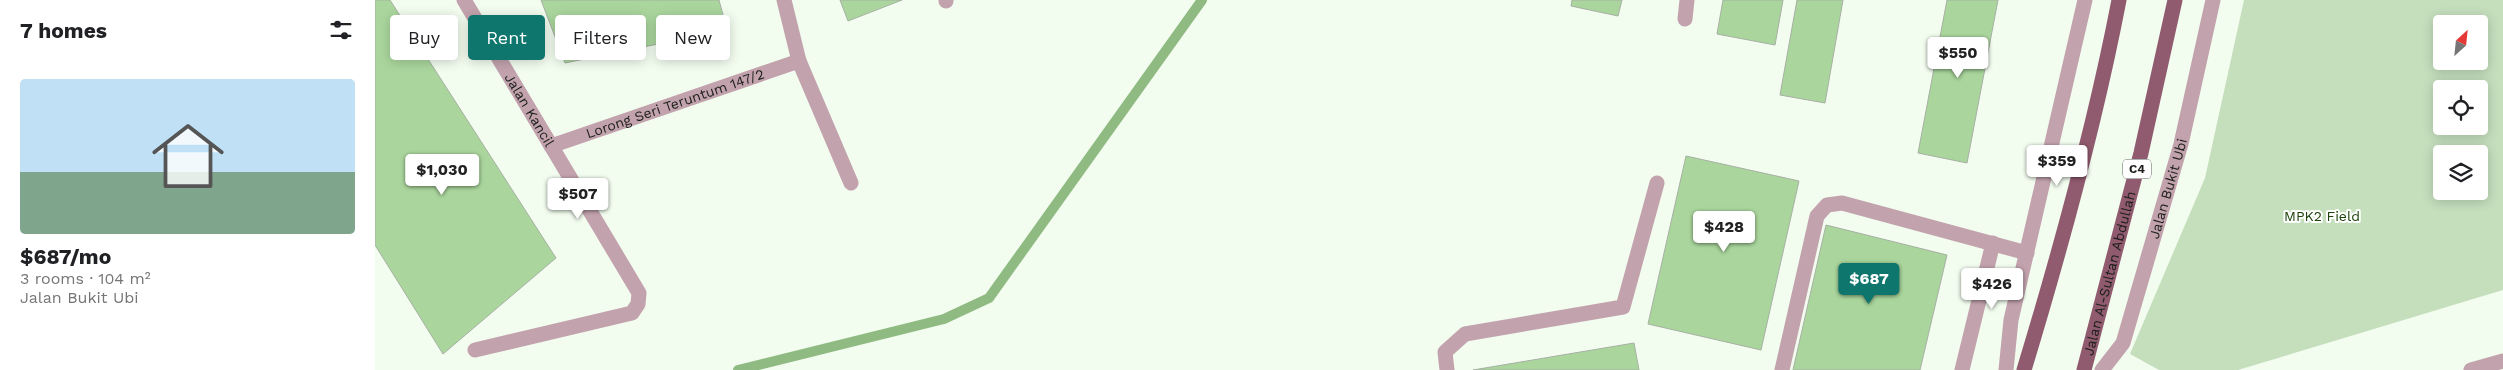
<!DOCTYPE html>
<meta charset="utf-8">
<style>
body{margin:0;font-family:"Work Sans",sans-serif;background:#f6f6f6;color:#202124;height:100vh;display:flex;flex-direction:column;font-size:19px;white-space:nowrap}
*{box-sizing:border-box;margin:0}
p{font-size:16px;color:#757577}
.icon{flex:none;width:28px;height:28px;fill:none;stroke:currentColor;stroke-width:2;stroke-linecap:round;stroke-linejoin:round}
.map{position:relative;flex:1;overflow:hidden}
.drawer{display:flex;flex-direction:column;background:#fff;width:375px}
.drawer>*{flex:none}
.top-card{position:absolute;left:15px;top:15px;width:475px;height:45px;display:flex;gap:10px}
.needle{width:32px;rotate:27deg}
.tools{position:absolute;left:2058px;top:15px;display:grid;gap:10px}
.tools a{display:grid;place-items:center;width:55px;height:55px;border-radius:5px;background:#fff;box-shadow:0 2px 12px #0003;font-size:25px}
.price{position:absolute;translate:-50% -42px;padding:0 11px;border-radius:5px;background:#fff;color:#222;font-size:16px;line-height:32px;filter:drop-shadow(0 1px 2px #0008)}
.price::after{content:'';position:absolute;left:50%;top:30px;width:15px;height:11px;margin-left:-8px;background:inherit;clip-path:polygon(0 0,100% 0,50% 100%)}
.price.on{background:#0f766e;color:#fff}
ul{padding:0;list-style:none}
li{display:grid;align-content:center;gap:10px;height:265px;padding:0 20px}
li span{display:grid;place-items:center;height:155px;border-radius:5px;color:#555}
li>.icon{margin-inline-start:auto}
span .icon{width:90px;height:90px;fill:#fffc;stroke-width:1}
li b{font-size:21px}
h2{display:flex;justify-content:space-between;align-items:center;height:60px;padding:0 20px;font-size:21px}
.pill{padding:0 18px;border-radius:5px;background:#fff;box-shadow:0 2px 12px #0003;font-size:18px;line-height:45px}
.pill.on{background:#0f766e;color:#fff}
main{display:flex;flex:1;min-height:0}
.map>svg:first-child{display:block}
.green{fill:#c5dfbd;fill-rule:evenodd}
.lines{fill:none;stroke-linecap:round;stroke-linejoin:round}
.stream{stroke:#8fba82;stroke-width:10}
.building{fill:#aad69d;stroke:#a6b0a3}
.minor{stroke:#c2a2ad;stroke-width:15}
.major{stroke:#905a6f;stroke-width:15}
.labels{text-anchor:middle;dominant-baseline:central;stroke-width:4;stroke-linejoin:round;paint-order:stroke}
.shield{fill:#fff;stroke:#5f625f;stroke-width:1}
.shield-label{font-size:12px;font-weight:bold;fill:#1b1f1a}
.street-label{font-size:14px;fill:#1b1f1a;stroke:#fff}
.park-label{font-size:14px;fill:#1a4209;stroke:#fff}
</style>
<main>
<section class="drawer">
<h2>7 homes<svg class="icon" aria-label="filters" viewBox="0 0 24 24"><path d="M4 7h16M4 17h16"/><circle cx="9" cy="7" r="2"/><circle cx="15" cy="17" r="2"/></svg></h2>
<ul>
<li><span style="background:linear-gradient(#bfe0f5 60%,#7fa58c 0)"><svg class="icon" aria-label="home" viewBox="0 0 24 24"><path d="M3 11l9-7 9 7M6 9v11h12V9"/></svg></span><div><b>$687/mo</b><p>3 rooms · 104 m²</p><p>Jalan Bukit Ubi</p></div></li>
</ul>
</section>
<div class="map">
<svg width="2128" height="370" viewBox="0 0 2128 370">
<rect width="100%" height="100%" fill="#f2fcef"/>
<path class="green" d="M1869 0H2128V290L1863 370H1784L1755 354 1830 178ZM2066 24H2104V61H2066ZM2066 89H2104V126H2066ZM2066 154H2104V191H2066Z"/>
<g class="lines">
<path class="stream" d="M363 370 569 319 614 298 827 0"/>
</g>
<g class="building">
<path d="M0 0H15L181 258 68 354 0 245Z"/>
<path d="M166 0H344L352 30 190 63Z"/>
<path d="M465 0H527L473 21Z"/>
<path d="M1197 0H1247L1243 16 1196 6Z"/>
<path d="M1348 0H1408L1400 45 1342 34Z"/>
<path d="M1422 0H1468L1450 103 1405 95Z"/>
<path d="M1572 0H1623L1592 163 1543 153Z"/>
<path d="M1311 156 1424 181 1386 350 1273 324Z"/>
<path d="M1451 225 1572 255 1545 370H1418Z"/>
<path d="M1259 343 1264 370H1098Z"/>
</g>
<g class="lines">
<g class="minor">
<path id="s1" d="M89 0 264 293 263 304 257 313 100 350"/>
<path d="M409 0 424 61 476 183"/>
<path d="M571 0V1"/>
<path d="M1310 19 1312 0"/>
<path id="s2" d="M176 146 424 61"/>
<path d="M1072 370 1070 352 1090 334 1248 307 1282 183"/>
<path d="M1407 370 1442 216 1452 205 1467 203 1652 253"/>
<path d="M1587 370 1618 243"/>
<path d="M1631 370 1636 320 1710 0"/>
<path id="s3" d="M1727 370 1748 343 1806 144 1838 0"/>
<path d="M2096 370 2128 361"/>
</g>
<g class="major">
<path d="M1649 370C1686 248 1720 125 1744 0"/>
<path id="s4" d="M1709 370 1766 153 1800 0"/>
</g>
</g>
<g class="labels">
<rect class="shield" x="1748" y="159.5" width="28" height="19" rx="4"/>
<g class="shield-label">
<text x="1762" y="169">C4</text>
</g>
<g class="street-label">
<text stroke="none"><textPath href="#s2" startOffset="131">Lorong Seri Teruntum 147/2</textPath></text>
<text stroke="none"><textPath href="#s1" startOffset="128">Jalan Kancil</textPath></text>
<text stroke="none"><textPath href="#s3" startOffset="195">Jalan Bukit Ubi</textPath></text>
<text stroke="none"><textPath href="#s4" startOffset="100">Jalan Al-Sultan Abdullah</textPath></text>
</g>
<g class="park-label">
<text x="1947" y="216">MPK2 Field</text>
</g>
</g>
</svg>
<div class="tools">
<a><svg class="needle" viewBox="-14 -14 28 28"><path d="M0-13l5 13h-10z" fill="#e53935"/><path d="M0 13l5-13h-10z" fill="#757577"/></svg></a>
<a><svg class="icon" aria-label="locate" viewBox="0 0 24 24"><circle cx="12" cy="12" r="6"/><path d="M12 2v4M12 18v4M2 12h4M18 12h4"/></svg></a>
<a><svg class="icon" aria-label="layers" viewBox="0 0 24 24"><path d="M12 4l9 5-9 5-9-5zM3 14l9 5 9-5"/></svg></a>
</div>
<b class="price" style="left:1583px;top:79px">$550</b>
<b class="price" style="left:1682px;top:187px">$359</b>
<b class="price" style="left:67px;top:196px">$1,030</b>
<b class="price" style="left:203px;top:220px">$507</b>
<b class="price" style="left:1349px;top:253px">$428</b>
<b class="price on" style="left:1494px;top:305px">$687</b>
<b class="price" style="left:1617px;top:310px">$426</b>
<div class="top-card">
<a class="pill">Buy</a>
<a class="pill on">Rent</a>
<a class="pill">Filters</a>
<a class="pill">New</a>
</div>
</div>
</main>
